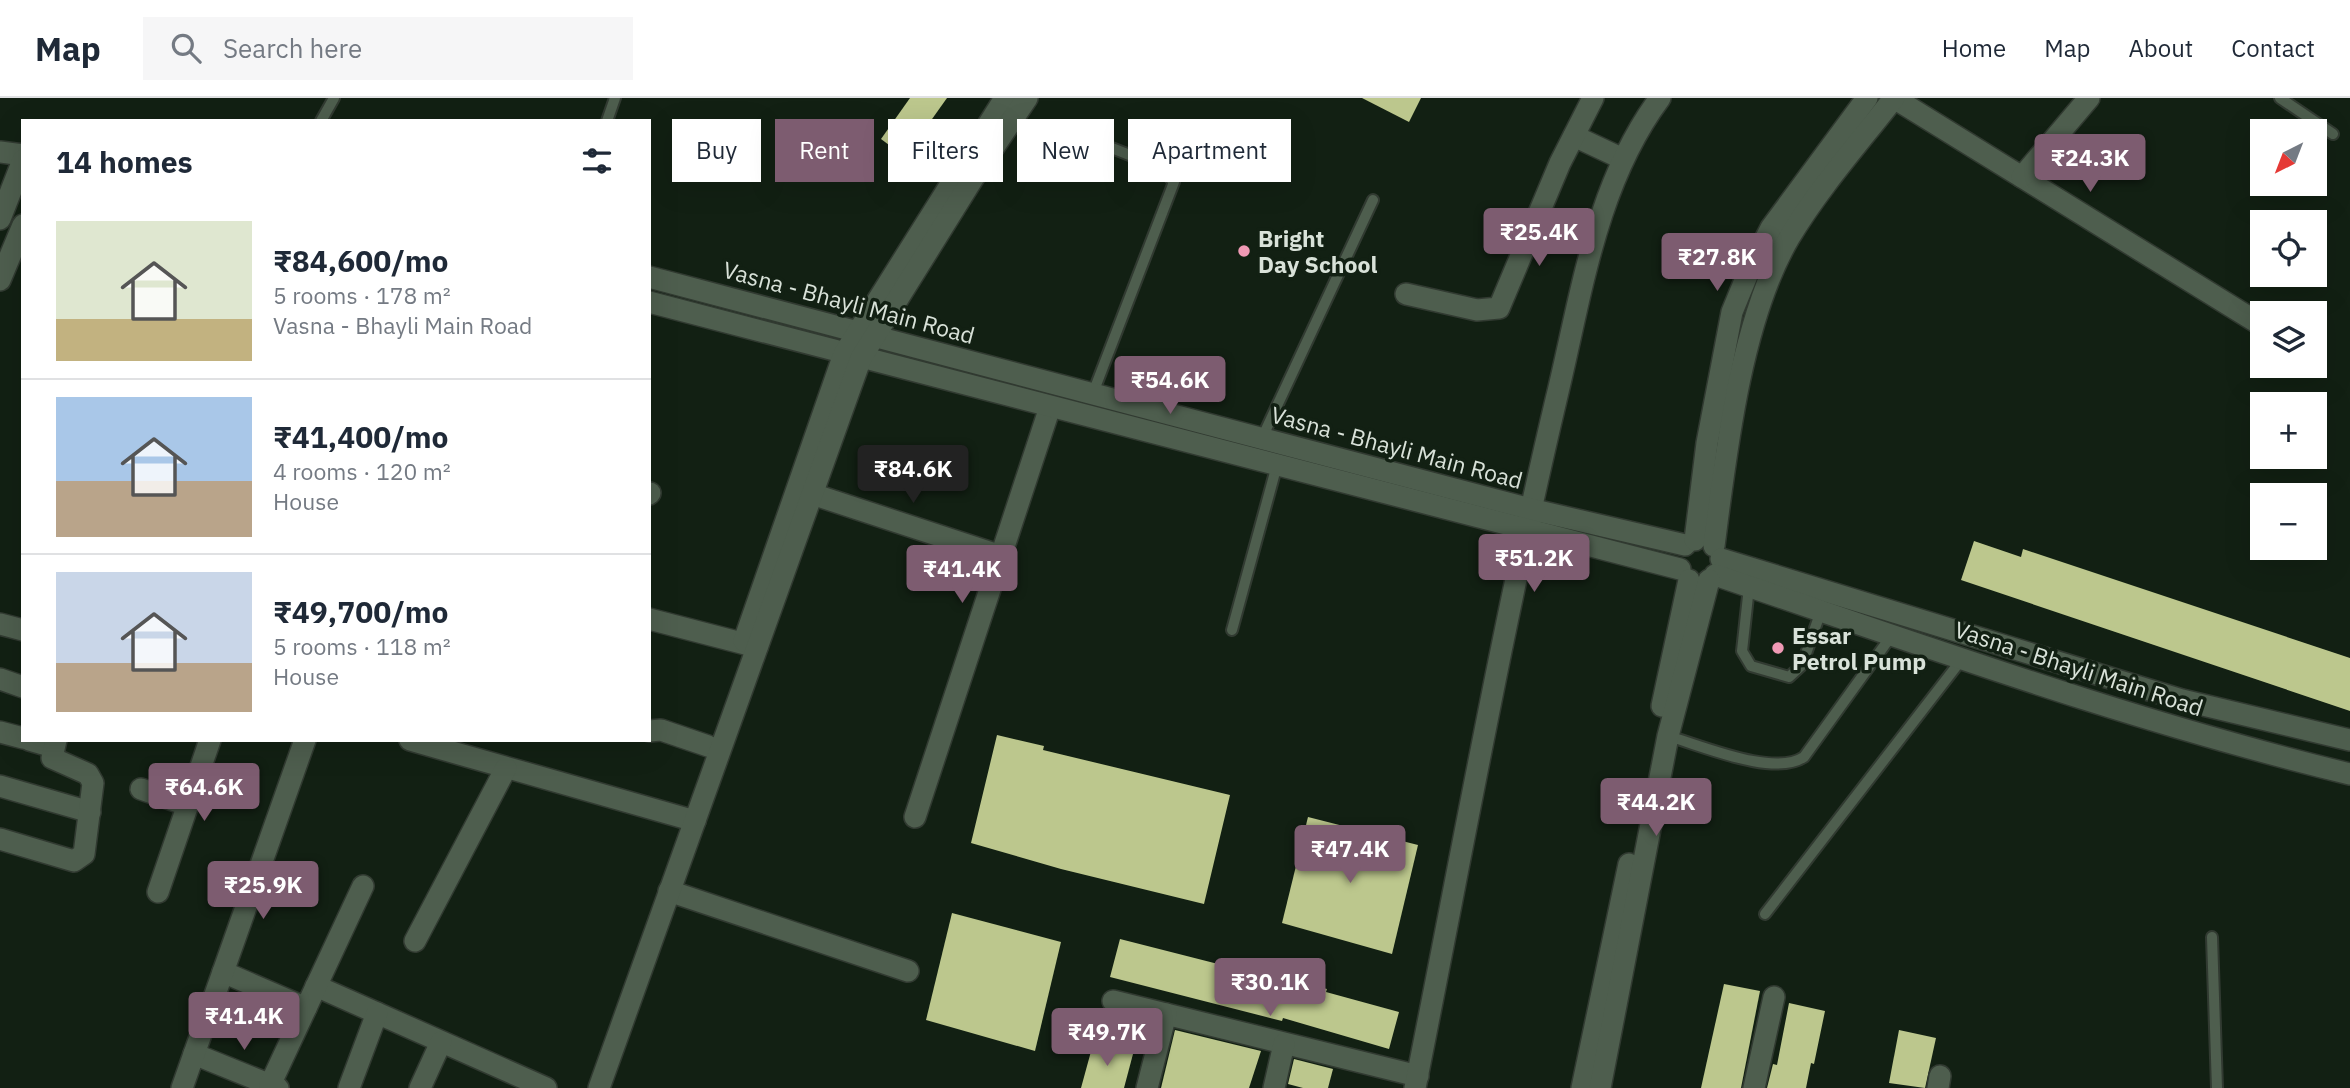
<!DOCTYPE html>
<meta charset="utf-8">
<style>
body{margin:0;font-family:"IBM Plex Sans",sans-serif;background:#f6f6f7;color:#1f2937;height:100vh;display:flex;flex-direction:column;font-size:26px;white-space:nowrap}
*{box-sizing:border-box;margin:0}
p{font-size:23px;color:#747a83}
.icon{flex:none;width:38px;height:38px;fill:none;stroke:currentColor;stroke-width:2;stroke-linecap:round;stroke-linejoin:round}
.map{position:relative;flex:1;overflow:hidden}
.panel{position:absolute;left:21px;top:21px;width:630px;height:623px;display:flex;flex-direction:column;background:#fff;border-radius:0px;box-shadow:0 7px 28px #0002}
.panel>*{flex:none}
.banner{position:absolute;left:672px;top:21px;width:665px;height:63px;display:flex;gap:14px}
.needle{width:46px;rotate:222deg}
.controls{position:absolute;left:2250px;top:21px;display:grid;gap:14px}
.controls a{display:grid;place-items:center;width:77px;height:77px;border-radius:0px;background:#fff;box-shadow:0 7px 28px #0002;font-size:35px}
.price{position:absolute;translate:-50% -60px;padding:0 16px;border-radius:7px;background:#7d5c70;color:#fff;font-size:23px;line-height:46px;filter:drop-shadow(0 2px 4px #0008)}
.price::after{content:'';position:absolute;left:50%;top:42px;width:21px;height:16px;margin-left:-10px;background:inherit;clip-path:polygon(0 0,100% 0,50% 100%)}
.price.active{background:#222;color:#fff}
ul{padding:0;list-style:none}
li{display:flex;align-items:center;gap:21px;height:175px;padding:0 35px}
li+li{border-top:2px solid #e0e1e3}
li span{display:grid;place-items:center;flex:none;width:196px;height:140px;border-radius:0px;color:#555}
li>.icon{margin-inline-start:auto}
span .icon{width:84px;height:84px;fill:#fffc;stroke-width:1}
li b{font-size:30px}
h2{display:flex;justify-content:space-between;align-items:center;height:84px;padding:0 35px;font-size:30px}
.pill{padding:0 24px;border-radius:0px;background:#fff;box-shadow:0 7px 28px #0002;font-size:24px;line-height:63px}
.pill.active{background:#7d5c70;color:#fff}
header{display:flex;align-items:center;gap:42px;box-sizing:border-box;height:98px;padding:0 35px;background:#fff;border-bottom:2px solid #e0e1e3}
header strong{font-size:33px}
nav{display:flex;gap:38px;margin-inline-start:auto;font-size:24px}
.search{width:490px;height:63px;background:#f6f6f7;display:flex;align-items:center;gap:18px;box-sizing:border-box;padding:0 24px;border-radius:0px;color:#747a83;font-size:26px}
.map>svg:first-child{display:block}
.building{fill:#bcc78d}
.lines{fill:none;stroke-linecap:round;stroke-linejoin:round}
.lane-casing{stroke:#313a31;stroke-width:14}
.street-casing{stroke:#313a31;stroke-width:24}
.secondary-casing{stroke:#313a31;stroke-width:24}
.lane{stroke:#4e5e4e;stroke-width:10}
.street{stroke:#4e5e4e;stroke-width:21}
.secondary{stroke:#4e5e4e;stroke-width:21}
.poi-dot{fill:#f09ab5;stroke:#122013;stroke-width:2.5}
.labels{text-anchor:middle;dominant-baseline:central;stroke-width:7;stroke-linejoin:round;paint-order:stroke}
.poi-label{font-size:23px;font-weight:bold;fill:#d9e2d9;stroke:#122013;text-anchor:start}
.street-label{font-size:23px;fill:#d9e2d9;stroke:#122013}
</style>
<header>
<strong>Map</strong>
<div class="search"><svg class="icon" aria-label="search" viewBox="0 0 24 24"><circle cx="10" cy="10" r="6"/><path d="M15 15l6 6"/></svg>Search here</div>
<nav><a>Home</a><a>Map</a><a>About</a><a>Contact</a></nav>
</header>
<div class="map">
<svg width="2350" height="990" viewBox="0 0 2350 990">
<rect width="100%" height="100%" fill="#122013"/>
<g class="building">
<path d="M910 0H947L905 59 881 41Z"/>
<path d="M1362 0H1421L1409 24Z"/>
<path d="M1974 443 2021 459 2023 451 2350 560V613L1961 482Z"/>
<path d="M997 637 1044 648 1043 652 1230 697 1204 806 1061 771 971 745Z"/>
<path d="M1308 719 1418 747 1392 856 1282 825Z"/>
<path d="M952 815 1061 844 1035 953 926 922Z"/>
<path d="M1120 841 1297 886V883L1327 891 1326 894 1399 914 1389 951 1283 920 1282 923 1110 879Z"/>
<path d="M1724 886 1760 893 1741 990H1701Z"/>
<path d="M1789 905 1825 913 1814 966 1811 965 1806 990H1767L1773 966 1777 967Z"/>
<path d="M1175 932 1261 953 1249 990H1161Z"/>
<path d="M1899 932 1936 940 1925 990 1889 985Z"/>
<path d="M1093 946 1133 956 1124 990H1081Z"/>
<path d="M1294 961 1333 971 1328 990H1303L1288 986Z"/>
</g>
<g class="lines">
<defs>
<g id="lane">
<path d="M2280 0 2333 36"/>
<path d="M321 23 334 0"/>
<path d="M607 23 615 0"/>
<path d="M1061 30 1160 69 1174 84 1093 295"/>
<path d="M1262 340 1373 102"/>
<path d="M1749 489 1742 553 1751 568 1789 579 1802 567 1821 513"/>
<path d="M1232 532 1277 367"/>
<path d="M1668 638C1703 648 1774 679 1804 659L1892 537"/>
<path d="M1765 816 1962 561"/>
<path d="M2212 839 2217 990"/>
</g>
<g id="street">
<path d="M1894 0 2263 228"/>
<path d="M1574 38 1623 61"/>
<path d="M2022 79 2089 0"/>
<path d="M1406 196 1477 212 1499 210 1560 65 1593 0"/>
<path d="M649 396 650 395"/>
<path d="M812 396 1001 458"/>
<path d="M649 521 757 549"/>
<path d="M0 526 23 532"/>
<path d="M0 581 23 589"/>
<path d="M649 633 661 632 708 648"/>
<path d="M0 634 23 640"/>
<path d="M29 642 53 649"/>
<path d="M410 642 695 723"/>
<path d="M0 688 90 714"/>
<path d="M141 691 187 707"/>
<path d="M915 719 1050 309"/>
<path d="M0 741 74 763 84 756 93 685 88 676 52 660 56 642"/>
<path d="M669 793 908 873"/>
<path d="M158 794 210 642"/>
<path d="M415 843 506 670"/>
<path d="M223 874 306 910"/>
<path d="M316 888 546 990"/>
<path d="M1113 903 1418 978"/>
<path d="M194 956 278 990"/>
<path d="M270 987 363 788"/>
<path d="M182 990 305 642"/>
<path d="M349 990 377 915"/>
<path d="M420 990 441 944"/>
<path d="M1147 990 1166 916"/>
<path d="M1274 990 1284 946"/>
<path d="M1415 990C1461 760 1502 530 1556 302 1581 200 1595 87 1660 0"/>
<path d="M1754 990 1774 899"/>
<path d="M1938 990 1940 978"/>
</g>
<g id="secondary">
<path d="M0 54 23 57"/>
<path d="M0 121 23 62"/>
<path d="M649 179 1530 411 1685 447"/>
<path d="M0 182 23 127"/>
<path d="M649 204 1680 471"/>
<path d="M1695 442 1707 345 1732 214 1748 175 1771 130 1867 0"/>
<path d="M1714 448C1726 354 1741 222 1789 140 1819 90 1858 46 1894 0"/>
<path d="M1721 461 2182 602 2350 642"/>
<path d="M1715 477C1925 548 2134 624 2350 676"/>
<path d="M744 543 844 256 1005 0"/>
<path d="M1662 608 1689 482"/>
<path d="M599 990 861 260 977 74 1027 0"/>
<path d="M1582 990 1629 766"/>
<path d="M1600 990 1668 638 1709 482"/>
</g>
</defs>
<use href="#lane" class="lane-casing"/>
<use href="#street" class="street-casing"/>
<use href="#secondary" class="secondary-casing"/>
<use href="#lane" class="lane"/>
<use href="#street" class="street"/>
<use href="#secondary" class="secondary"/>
</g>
<g class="poi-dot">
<circle cx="1244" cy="153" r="7"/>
<circle cx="1778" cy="550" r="7"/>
</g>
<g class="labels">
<g class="poi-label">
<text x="1258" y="140">Bright<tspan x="1258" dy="26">Day School</tspan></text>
<text x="1792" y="537">Essar<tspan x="1792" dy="26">Petrol Pump</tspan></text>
</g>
<g class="street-label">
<text transform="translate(849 204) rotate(15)">Vasna - Bhayli Main Road</text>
<text transform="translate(1397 349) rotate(15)">Vasna - Bhayli Main Road</text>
<text transform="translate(2079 570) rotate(18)">Vasna - Bhayli Main Road</text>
</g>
</g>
</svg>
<div class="controls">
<a><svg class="needle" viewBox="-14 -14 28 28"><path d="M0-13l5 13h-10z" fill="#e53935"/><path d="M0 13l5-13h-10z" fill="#747a83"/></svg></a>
<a><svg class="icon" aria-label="locate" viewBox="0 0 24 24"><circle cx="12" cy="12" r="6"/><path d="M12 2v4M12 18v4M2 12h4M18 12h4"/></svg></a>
<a><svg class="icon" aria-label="layers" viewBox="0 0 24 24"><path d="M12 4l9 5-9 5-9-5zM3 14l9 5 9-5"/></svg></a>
<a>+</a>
<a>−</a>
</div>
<b class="price" style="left:2090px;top:96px">₹24.3K</b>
<b class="price" style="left:1539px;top:170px">₹25.4K</b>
<b class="price" style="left:1717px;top:195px">₹27.8K</b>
<b class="price" style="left:1170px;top:318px">₹54.6K</b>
<b class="price active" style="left:913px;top:407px">₹84.6K</b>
<b class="price" style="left:1534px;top:496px">₹51.2K</b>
<b class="price" style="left:962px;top:507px">₹41.4K</b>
<b class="price" style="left:204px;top:725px">₹64.6K</b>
<b class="price" style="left:1656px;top:740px">₹44.2K</b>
<b class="price" style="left:1350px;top:787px">₹47.4K</b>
<b class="price" style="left:263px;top:823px">₹25.9K</b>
<b class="price" style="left:1270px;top:920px">₹30.1K</b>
<b class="price" style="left:244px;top:954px">₹41.4K</b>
<b class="price" style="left:1107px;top:970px">₹49.7K</b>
<div class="banner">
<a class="pill">Buy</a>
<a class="pill active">Rent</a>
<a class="pill">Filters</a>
<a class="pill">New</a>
<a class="pill">Apartment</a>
</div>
<section class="panel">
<h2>14 homes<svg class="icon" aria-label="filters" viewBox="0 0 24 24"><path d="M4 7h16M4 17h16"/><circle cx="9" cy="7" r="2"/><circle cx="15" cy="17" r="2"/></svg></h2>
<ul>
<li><span style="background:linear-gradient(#dfe7d0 70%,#c2b280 0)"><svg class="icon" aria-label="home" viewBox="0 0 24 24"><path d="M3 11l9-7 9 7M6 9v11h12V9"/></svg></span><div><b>₹84,600/mo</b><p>5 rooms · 178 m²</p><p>Vasna - Bhayli Main Road</p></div></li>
<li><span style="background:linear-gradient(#a9c7e8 60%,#b9a48a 0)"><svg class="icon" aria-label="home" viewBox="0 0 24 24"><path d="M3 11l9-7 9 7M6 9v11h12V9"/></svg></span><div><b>₹41,400/mo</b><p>4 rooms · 120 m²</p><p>House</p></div></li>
<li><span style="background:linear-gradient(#c9d6e8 65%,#b9a48a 0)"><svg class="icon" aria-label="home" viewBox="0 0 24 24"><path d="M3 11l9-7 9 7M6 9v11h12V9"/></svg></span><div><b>₹49,700/mo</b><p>5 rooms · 118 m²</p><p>House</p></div></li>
</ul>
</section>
</div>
